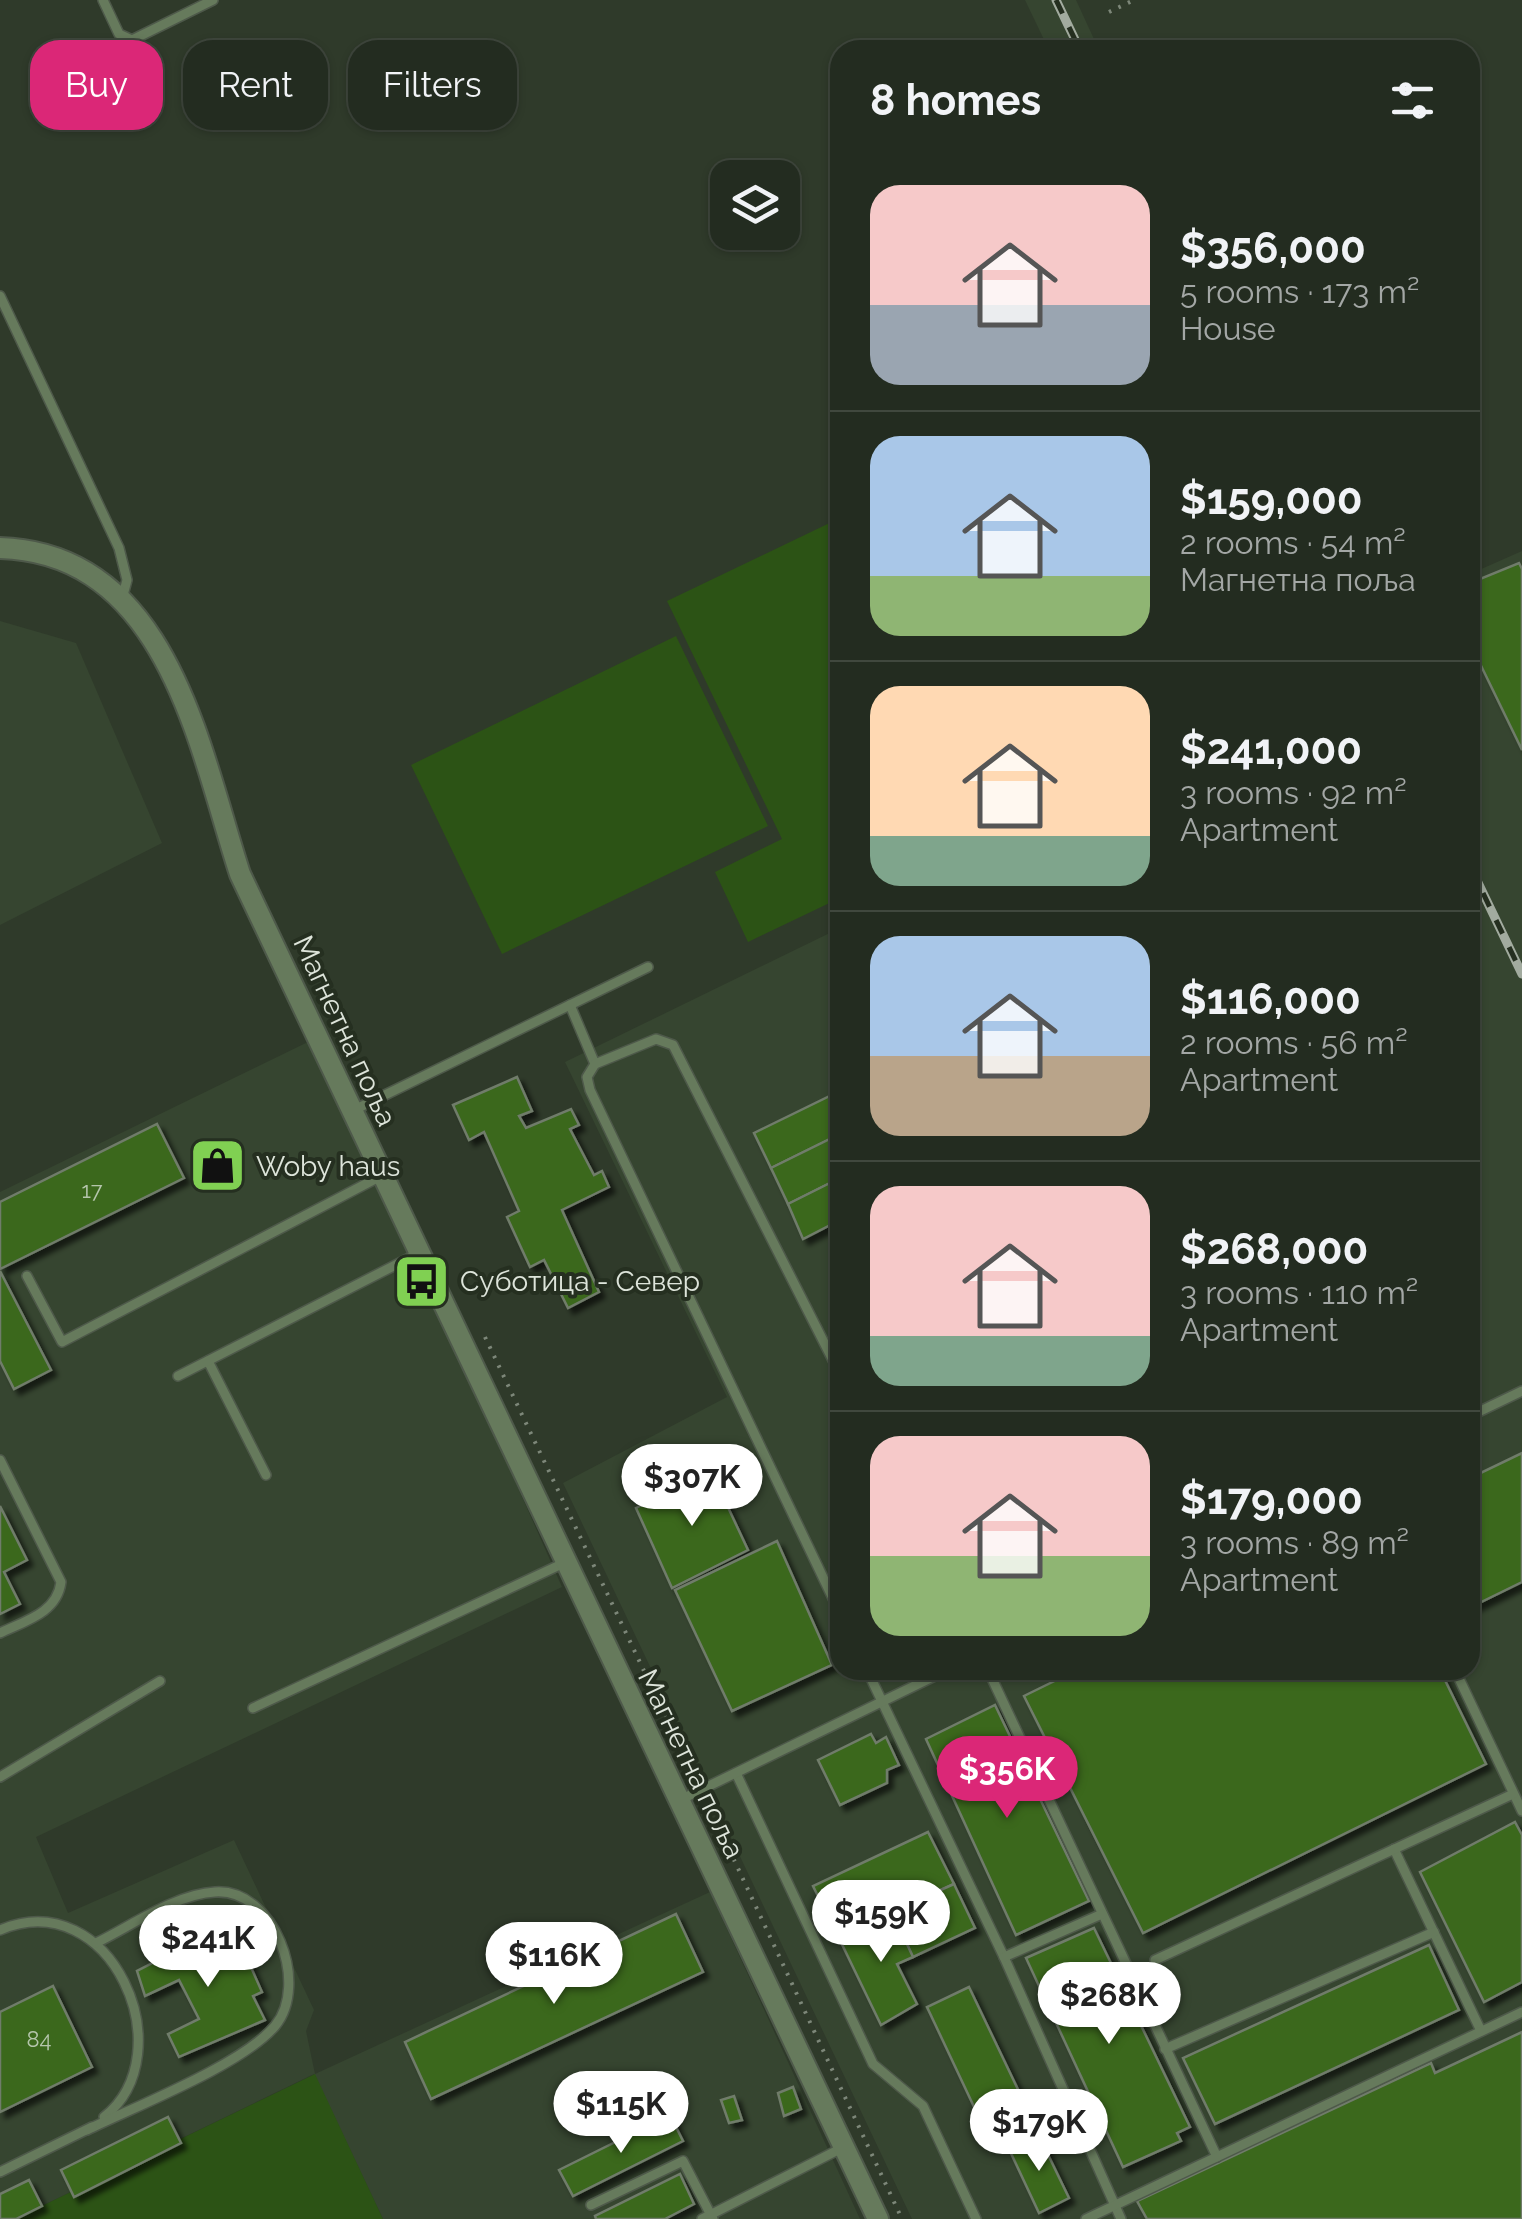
<!DOCTYPE html>
<meta charset="utf-8">
<style>
body{margin:0;font-family:Raleway,sans-serif;background:#2f382d;color:#f1f3f6;height:100vh;display:flex;flex-direction:column;font-size:38px;white-space:nowrap}
*{box-sizing:border-box;margin:0}
p{font-size:32px;color:#a3a7a5}
.icon{flex:none;width:55px;height:55px;fill:none;stroke:currentColor;stroke-width:2;stroke-linecap:round;stroke-linejoin:round}
.map{position:relative;flex:1;overflow:hidden}
.sheet{position:absolute;left:830px;top:40px;width:650px;height:1640px;display:flex;flex-direction:column;background:#232c20;border-radius:30px;box-shadow:0 2px 8px #0004,0 0 0 2px #40483e}
.sheet>*{flex:none}
.banner{position:absolute;left:30px;top:40px;width:650px;height:90px;display:flex;gap:20px}
.buttons{position:absolute;left:710px;top:160px;display:grid;gap:20px}
.buttons a{display:grid;place-items:center;width:90px;height:90px;border-radius:20px;background:#232c20;box-shadow:0 2px 8px #0004,0 0 0 2px #40483e;font-size:50px}
.price{position:absolute;translate:-50% -85px;padding:0 22px;border-radius:35px;background:#fff;color:#222;font-size:32px;line-height:65px;filter:drop-shadow(0 2px 5px #0008)}
.price::after{content:'';position:absolute;left:50%;top:60px;width:30px;height:22px;margin-left:-15px;background:inherit;clip-path:polygon(0 0,100% 0,50% 100%)}
.price.selected{background:#db2777;color:#fff}
ul{padding:0;list-style:none}
li{display:flex;align-items:center;gap:30px;height:250px;padding:0 40px}
li+li{border-top:2px solid #40483e}
li span{display:grid;place-items:center;flex:none;width:280px;height:200px;border-radius:30px;color:#555}
li>.icon{margin-inline-start:auto}
span .icon{width:120px;height:120px;fill:#fffc;stroke-width:1}
li b{font-size:42px}
h2{display:flex;justify-content:space-between;align-items:center;height:120px;padding:0 40px;font-size:42px}
.chip{padding:0 35px;border-radius:30px;background:#232c20;box-shadow:0 2px 8px #0004,0 0 0 2px #40483e;font-size:35px;line-height:90px}
.chip.selected{background:#db2777;color:#fff}
.map>svg:first-child{display:block}
.built{fill:#364530}
.green{fill:#2c5315}
.building{fill:#3a671f;stroke:#707c6a;stroke-width:2.5;filter:url(#shadow)}
.lines{fill:none;stroke-linecap:round;stroke-linejoin:round}
.service-casing{stroke:#4e594a;stroke-width:12}
.tertiary-casing{stroke:#4e594a;stroke-width:24}
.path{stroke:#7d8779;stroke-width:4;stroke-dasharray:2.5 8;stroke-linecap:butt}
.service{stroke:#667a5c;stroke-width:9}
.tertiary{stroke:#667a5c;stroke-width:20}
.rail-casing{stroke:#a2ab9f;stroke-width:9}
.rail{stroke:#252f20;stroke-width:5;stroke-dasharray:15;stroke-linecap:butt}
.labels{text-anchor:middle;dominant-baseline:central;stroke-width:8;stroke-linejoin:round;paint-order:stroke}
.number-label{font-size:22px;fill:#b4c5ab}
.street-label{font-size:28px;fill:#dde4da;stroke:#252f20}
.poi-label{font-size:28px;fill:#dde4da;stroke:#252f20;text-anchor:start}
</style>
<div class="map">
<svg width="1522" height="2219" viewBox="0 0 1522 2219">
<defs>
<filter id="shadow"><feDropShadow dx="5.5" dy="5.5" stdDeviation="2.5" flood-color="#0009"/></filter>
</defs>
<rect width="100%" height="100%" fill="#2f3a2a"/>
<g class="built">
<path d="M1025 0H1076L1099 50H1049Z"/>
<path d="M1522 551V2219H912L563 1483 727 1397 565 1062 840 928V1670H1470V574Z"/>
<path d="M0 621 76 643 162 843 0 925Z"/>
<path d="M308 1042 480 1402 562 1587 36 1837 68 1913 234 1840 314 2010 306 2031 315 2074 710 1892 860 2219H383L314 2074 15 2219H0V1192Z"/>
</g>
<g class="green">
<path d="M840 518V898L748 942 715 872 782 839 667 601Z"/>
<path d="M676 636 768 826 502 954 411 765Z"/>
<path d="M315 2074 383 2219H15Z"/>
</g>
<g class="building">
<path d="M1519 563 1522 569V750L1470 643V583Z"/>
<path d="M517 1077 532 1111 519 1116 526 1128 571 1109 579 1125 570 1129 594 1175 602 1171 609 1187 562 1210 599 1292 568 1308 544 1260 530 1267 507 1217 519 1211 484 1132 469 1140 453 1105Z"/>
<path d="M840 1091V1134L771 1168 754 1133Z"/>
<path d="M157 1124 184 1178 0 1269V1202Z"/>
<path d="M840 1134V1178L788 1204 771 1168Z"/>
<path d="M840 1178V1220L803 1239 788 1204Z"/>
<path d="M0 1271 51 1370 14 1389 0 1361Z"/>
<path d="M1522 1453V1582L1471 1607 1470 1478Z"/>
<path d="M711 1471 748 1550 672 1588 636 1508Z"/>
<path d="M0 1506 27 1560 4 1572 20 1604 0 1614Z"/>
<path d="M777 1541 832 1665 732 1711 675 1590Z"/>
<path d="M1077 1670H1440L1486 1764 1143 1933 1024 1696Z"/>
<path d="M995 1705 1089 1901 1016 1935 926 1739Z"/>
<path d="M871 1734 876 1743 886 1737 899 1765 887 1770V1783L840 1805 818 1760Z"/>
<path d="M1515 1822 1522 1835V1982L1484 2002 1420 1872Z"/>
<path d="M928 1832 954 1884 838 1936 813 1886Z"/>
<path d="M954 1884 975 1928 913 1957 892 1912Z"/>
<path d="M892 1912 913 1957 897 1964 917 2004 881 2025 838 1936Z"/>
<path d="M676 1914 703 1972 431 2099 405 2042Z"/>
<path d="M221 1928 231 1951 242 1947 262 1992 253 1996 265 2020 179 2057 168 2034 199 2019 179 1980 145 1996 137 1971Z"/>
<path d="M1094 1928 1190 2127 1177 2133 1181 2141 1123 2167 1026 1958Z"/>
<path d="M1429 1945 1459 2010 1215 2124 1183 2058Z"/>
<path d="M53 1986 92 2067 0 2112V2012Z"/>
<path d="M969 1987 1034 2123 992 2145 927 2007Z"/>
<path d="M1522 2032V2219H1147L1137 2201 1431 2063 1435 2073Z"/>
<path d="M793 2087 801 2109 784 2116 778 2093Z"/>
<path d="M734 2096 742 2120 729 2123 721 2100Z"/>
<path d="M670 2115 683 2141 573 2196 559 2170Z"/>
<path d="M168 2117 181 2143 74 2197 61 2170Z"/>
<path d="M1038 2134 1069 2198 1039 2213 1009 2149Z"/>
<path d="M680 2174 694 2204 665 2219H596L595 2216Z"/>
<path d="M29 2180 42 2206 16 2219H0V2194Z"/>
</g>
<g class="lines">
<defs>
<g id="service">
<path d="M103 0 119 34 132 40 213 0"/>
<path d="M0 296 119 548 127 580 122 599"/>
<path d="M570 1005 595 1064"/>
<path d="M354 1110 648 967"/>
<path d="M27 1276 62 1342 383 1175"/>
<path d="M208 1361 266 1475"/>
<path d="M840 1374 673 1045 656 1039 595 1064 587 1077 590 1090 840 1613"/>
<path d="M178 1376 419 1253"/>
<path d="M1470 1416 1522 1391"/>
<path d="M0 1460 61 1582C57 1613 25 1621 0 1633"/>
<path d="M867 1670 1004 1957 1121 2219"/>
<path d="M988 1670 1217 2157"/>
<path d="M1455 1670 1522 1811"/>
<path d="M253 1708 564 1563"/>
<path d="M736 1773 873 2064 923 2106 976 2219"/>
<path d="M0 1777 160 1681"/>
<path d="M680 1800 947 1670"/>
<path d="M1394 1849 1481 2031"/>
<path d="M0 1930C111 1883 185 2053 104 2117"/>
<path d="M1004 1957 1102 1914"/>
<path d="M1155 1960 1513 1794"/>
<path d="M1165 2049 1434 1932"/>
<path d="M87 2130C136 2106 242 2065 275 2026 310 1984 274 1888 215 1892 176 1894 131 1926 96 1943"/>
<path d="M0 2172 92 2127"/>
<path d="M591 2205 683 2161 713 2219"/>
<path d="M702 2219 842 2148"/>
<path d="M1086 2219 1522 2012"/>
</g>
<path id="tertiary" d="M0 548C168 553 199 748 240 874L878 2219"/>
</defs>
<use href="#service" class="service-casing"/>
<use href="#tertiary" class="tertiary-casing"/>
<g class="path">
<path d="M1109 12 1134 0"/>
<path d="M485 1337 696 1780"/>
<path d="M707 1802 902 2219"/>
</g>
<use href="#service" class="service"/>
<use href="#tertiary" class="tertiary"/>
<defs>
<g id="rail">
<path d="M1056 0 1080 50"/>
<path d="M1470 866 1522 974"/>
</g>
</defs>
<use href="#rail" class="rail-casing"/>
<use href="#rail" class="rail"/>
</g>
<defs>
<symbol id="shop-square" viewBox="-11 -11 22 22"><rect x="-9" y="-9" width="18" height="18" rx="4" fill="#80d052" stroke="#252f20"/><path d="M-5-2.5h2.3a2.7 3.5 0 0 1 5.4 0H5L5.5 6h-11ZM-1.5-2.5h3a1.5 2.3 0 0 0-3 0Z" fill="#111"/></symbol>
<symbol id="bus-square" viewBox="-11 -11 22 22"><rect x="-9" y="-9" width="18" height="18" rx="4" fill="#80d052" stroke="#252f20"/><path d="M-5-6H5V4H4V6H2V4H-2V6H-4V4H-5ZM-3.5-4V0h7V-4ZM-3.5 1.2v1.5H-2V1.2ZM2 1.2v1.5H3.5V1.2Z" fill="#111"/></symbol>
</defs>
<g fill-rule="evenodd">
<use href="#shop-square" x="186" y="1134" width="63" height="63"/>
<use href="#bus-square" x="390" y="1250" width="63" height="63"/>
</g>
<g class="labels">
<g class="number-label">
<text x="92" y="1190">17</text>
<text x="39" y="2039">84</text>
</g>
<g class="street-label">
<text transform="translate(345 1031) rotate(65)">Магнетна поља</text>
<text transform="translate(691 1764) rotate(64)">Магнетна поља</text>
</g>
<g class="poi-label">
<text x="256" y="1166">Woby haus</text>
<text x="460" y="1281">Суботица - Север</text>
</g>
</g>
</svg>
<div class="buttons">
<a><svg class="icon" aria-label="layers" viewBox="0 0 24 24"><path d="M12 4l9 5-9 5-9-5zM3 14l9 5 9-5"/></svg></a>
</div>
<b class="price" style="left:692px;top:1529px">$307K</b>
<b class="price selected" style="left:1007px;top:1821px">$356K</b>
<b class="price" style="left:881px;top:1965px">$159K</b>
<b class="price" style="left:208px;top:1990px">$241K</b>
<b class="price" style="left:554px;top:2007px">$116K</b>
<b class="price" style="left:1109px;top:2047px">$268K</b>
<b class="price" style="left:621px;top:2156px">$115K</b>
<b class="price" style="left:1039px;top:2174px">$179K</b>
<div class="banner">
<a class="chip selected">Buy</a>
<a class="chip">Rent</a>
<a class="chip">Filters</a>
</div>
<section class="sheet">
<h2>8 homes<svg class="icon" aria-label="filters" viewBox="0 0 24 24"><path d="M4 7h16M4 17h16"/><circle cx="9" cy="7" r="2"/><circle cx="15" cy="17" r="2"/></svg></h2>
<ul>
<li><span style="background:linear-gradient(#f6c9c9 60%,#9aa5b1 0)"><svg class="icon" aria-label="home" viewBox="0 0 24 24"><path d="M3 11l9-7 9 7M6 9v11h12V9"/></svg></span><div><b>$356,000</b><p>5 rooms · 173 m²</p><p>House</p></div></li>
<li><span style="background:linear-gradient(#a9c7e8 70%,#8fb573 0)"><svg class="icon" aria-label="home" viewBox="0 0 24 24"><path d="M3 11l9-7 9 7M6 9v11h12V9"/></svg></span><div><b>$159,000</b><p>2 rooms · 54 m²</p><p>Магнетна поља</p></div></li>
<li><span style="background:linear-gradient(#ffd9b3 75%,#7fa58c 0)"><svg class="icon" aria-label="home" viewBox="0 0 24 24"><path d="M3 11l9-7 9 7M6 9v11h12V9"/></svg></span><div><b>$241,000</b><p>3 rooms · 92 m²</p><p>Apartment</p></div></li>
<li><span style="background:linear-gradient(#a9c7e8 60%,#b9a48a 0)"><svg class="icon" aria-label="home" viewBox="0 0 24 24"><path d="M3 11l9-7 9 7M6 9v11h12V9"/></svg></span><div><b>$116,000</b><p>2 rooms · 56 m²</p><p>Apartment</p></div></li>
<li><span style="background:linear-gradient(#f6c9c9 75%,#7fa58c 0)"><svg class="icon" aria-label="home" viewBox="0 0 24 24"><path d="M3 11l9-7 9 7M6 9v11h12V9"/></svg></span><div><b>$268,000</b><p>3 rooms · 110 m²</p><p>Apartment</p></div></li>
<li><span style="background:linear-gradient(#f6c9c9 60%,#8fb573 0)"><svg class="icon" aria-label="home" viewBox="0 0 24 24"><path d="M3 11l9-7 9 7M6 9v11h12V9"/></svg></span><div><b>$179,000</b><p>3 rooms · 89 m²</p><p>Apartment</p></div></li>
</ul>
</section>
</div>
